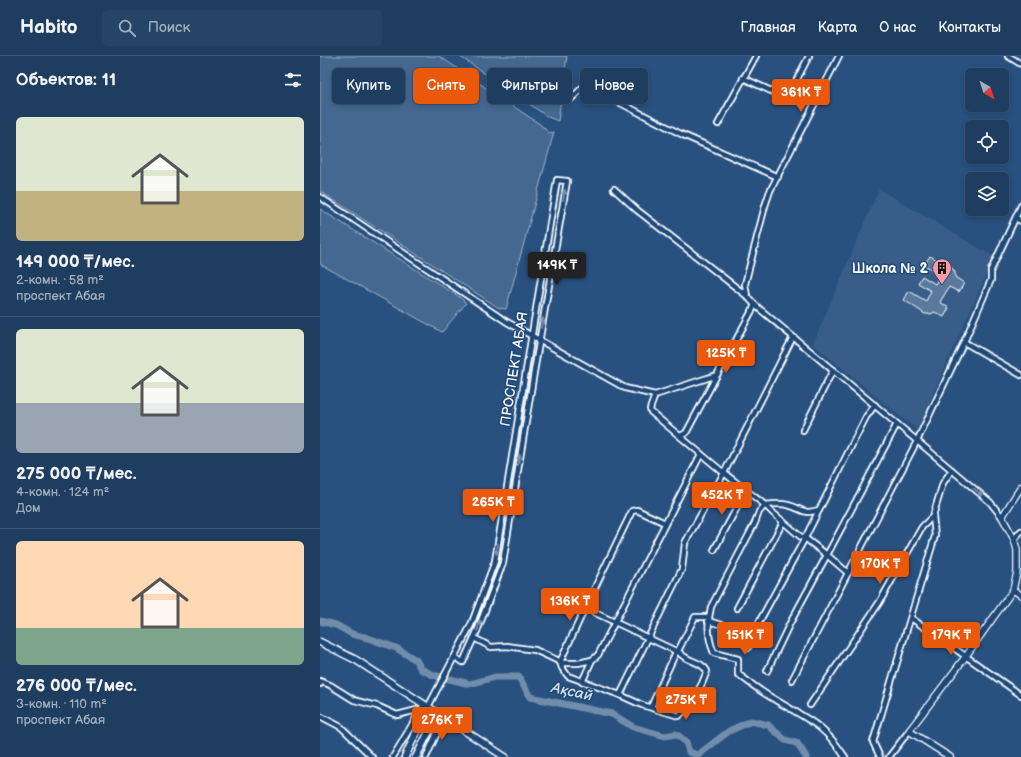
<!DOCTYPE html>
<html lang="ru">
<meta charset="utf-8">
<style>
body{margin:0;font-family:"Balsamiq Sans",sans-serif;background:#264465;color:#f1f3f6;height:100vh;display:flex;flex-direction:column;font-size:15px;white-space:nowrap}
*{box-sizing:border-box;margin:0}
p{font-size:13px;color:#a1aebd}
.icon{flex:none;width:22px;height:22px;fill:none;stroke:currentColor;stroke-width:2;stroke-linecap:round;stroke-linejoin:round}
.map{position:relative;flex:1;overflow:hidden}
.sheet{display:flex;flex-direction:column;background:#1e3d5f;width:320px}
.sheet>*{flex:none}
.hud{position:absolute;left:12px;top:12px;width:380px;height:36px;display:flex;gap:8px}
.needle{width:26px;rotate:141deg}
.controls{position:absolute;left:645px;top:12px;display:grid;gap:8px}
.controls a{display:grid;place-items:center;width:44px;height:44px;border-radius:6px;background:#1e3d5f;box-shadow:0 2px 6px #0003,0 0 0 1px #3c5674;font-size:20px}
.price{position:absolute;translate:-50% -34px;padding:0 9px;border-radius:4px;background:#ea580c;color:#fff;font-size:13px;line-height:26px;filter:drop-shadow(0 1px 2px #0008)}
.price::after{content:'';position:absolute;left:50%;top:24px;width:12px;height:9px;margin-left:-6px;background:inherit;clip-path:polygon(0 0,100% 0,50% 100%)}
.price.on{background:#222;color:#fff}
ul{padding:0;list-style:none}
li{display:grid;align-content:center;gap:8px;height:212px;padding:0 16px}
li+li{border-top:1px solid #3c5674}
li span{display:grid;place-items:center;height:124px;border-radius:6px;color:#555}
li>.icon{margin-inline-start:auto}
span .icon{width:72px;height:72px;fill:#fffc;stroke-width:1}
li b{font-size:17px}
h2{display:flex;justify-content:space-between;align-items:center;height:48px;padding:0 16px;font-size:17px}
.pill{padding:0 14px;border-radius:6px;background:#1e3d5f;box-shadow:0 2px 6px #0003,0 0 0 1px #3c5674;font-size:14px;line-height:36px}
.pill.on{background:#ea580c;color:#fff}
header{display:flex;align-items:center;gap:24px;box-sizing:border-box;height:56px;padding:0 20px;background:#1e3d5f;border-bottom:1px solid #3c5674}
header strong{font-size:19px}
nav{display:flex;gap:22px;margin-inline-start:auto;font-size:14px}
.search{width:280px;height:36px;background:#264465;display:flex;align-items:center;gap:10px;box-sizing:border-box;padding:0 14px;border-radius:6px;color:#a1aebd;font-size:15px}
main{display:flex;flex:1;min-height:0}
.map>svg:first-child{display:block}
.built{fill:#375d88}
.green{fill:#446890;stroke:#a2b4c8}
.lines{fill:none;stroke-linecap:round;stroke-linejoin:round}
.river{stroke:#718dab;stroke-width:7}
.building{fill:#5a7a9d;stroke:#fff}
.minor-casing{stroke:#fff;stroke-width:8}
.tertiary-casing{stroke:#fff;stroke-width:8}
.secondary-casing{stroke:#fff;stroke-width:9}
.minor{stroke:#1f4a7a;stroke-width:4.5}
.tertiary{stroke:#1f4a7a;stroke-width:5.5}
.secondary{stroke:#1f4a7a;stroke-width:6}
.oneway{fill:#7992af}
.labels{text-anchor:middle;dominant-baseline:central;stroke-width:3;stroke-linejoin:round;paint-order:stroke}
.poi-label{font-size:14px;font-weight:bold;fill:#fff;stroke:#1f4a7a;text-anchor:end}
.street-label{font-size:14px;fill:#fff;stroke:#1f4a7a}
.water-label{font-size:15px;font-style:italic;fill:#d4dde6;stroke:#1f4a7a}
</style>
<header>
<strong>Habito</strong>
<div class="search"><svg class="icon" aria-label="search" viewBox="0 0 24 24"><circle cx="10" cy="10" r="6"/><path d="M15 15l6 6"/></svg>Поиск</div>
<nav><a>Главная</a><a>Карта</a><a>О нас</a><a>Контакты</a></nav>
</header>
<main>
<section class="sheet">
<h2>Объектов: 11<svg class="icon" aria-label="filters" viewBox="0 0 24 24"><path d="M4 7h16M4 17h16"/><circle cx="9" cy="7" r="2"/><circle cx="15" cy="17" r="2"/></svg></h2>
<ul>
<li><span style="background:linear-gradient(#dfe7d0 60%,#c2b280 0)"><svg class="icon" aria-label="home" viewBox="0 0 24 24"><path d="M3 11l9-7 9 7M6 9v11h12V9"/></svg></span><div><b>149 000 ₸/мес.</b><p>2-комн. · 58 m²</p><p>проспект Абая</p></div></li>
<li><span style="background:linear-gradient(#dfe7d0 60%,#9aa5b1 0)"><svg class="icon" aria-label="home" viewBox="0 0 24 24"><path d="M3 11l9-7 9 7M6 9v11h12V9"/></svg></span><div><b>275 000 ₸/мес.</b><p>4-комн. · 124 m²</p><p>Дом</p></div></li>
<li><span style="background:linear-gradient(#ffd9b3 70%,#7fa58c 0)"><svg class="icon" aria-label="home" viewBox="0 0 24 24"><path d="M3 11l9-7 9 7M6 9v11h12V9"/></svg></span><div><b>276 000 ₸/мес.</b><p>3-комн. · 110 m²</p><p>проспект Абая</p></div></li>
</ul>
</section>
<div class="map">
<svg width="701" height="701" viewBox="0 0 701 701">
<rect width="100%" height="100%" fill="#28517f"/>
<filter id="ink" filterUnits="userSpaceOnUse"><feTurbulence type="fractalNoise" baseFrequency=".025" numOctaves="2"/><feDisplacementMap in="SourceGraphic" scale="8" xChannelSelector="R" yChannelSelector="G"/><feConvolveMatrix kernelMatrix="1 2 1 2 8 2 1 2 1" color-interpolation-filters="sRGB"/></filter>
<g filter="url(#ink)">
<path class="built" d="M559 133 674 201 597 374 493 288Z"/>
<g class="green">
<path d="M0 0H119L221 69 229 77 234 76 186 253 179 252 0 135Z"/>
<path d="M139 0H247L238 65 228 61Z"/>
<path d="M0 153 141 242 146 247 122 276 0 208Z"/>
</g>
<g class="lines">
<path class="river" d="M0 565 16 569 32 578 48 582 76 592 96 604 101 613 113 619 150 628 175 621H199L210 641 292 658 313 671 345 680 356 678 366 686 369 696 378 699 409 675 431 665 448 669 465 684 477 687 486 701"/>
</g>
<path class="building" d="M610 200 632 212 635 216V221L644 227 639 236 629 231 620 246 629 252 624 261 615 256 610 258H605L584 244 589 235 606 245 611 235 598 227 602 220 615 228 621 219 604 209Z"/>
<g class="lines">
<defs>
<g id="minor">
<path d="M519 0 450 135 445 150 425 228 427 240 435 249 670 446 682 461"/>
<path d="M688 0 701 8"/>
<path d="M423 22 462 40H466L475 27 489 0"/>
<path d="M251 43 265 29 363 79 458 121"/>
<path d="M398 68 436 0"/>
<path d="M294 133 317 154 427 240"/>
<path d="M0 141 187 266 305 332 335 339 397 319 435 249"/>
<path d="M696 162 701 165"/>
<path d="M644 286 701 319"/>
<path d="M335 339 330 353 331 356 381 398"/>
<path d="M483 374 513 314"/>
<path d="M360 380 366 377 397 319"/>
<path d="M499 454C481 459 484 453 468 449 461 447 453 448 445 449L439 456 435 467 391 551C387 567 387 581 394 597L418 603V618C430 627 441 636 454 643 486 663 503 667 525 701"/>
<path d="M694 483 701 475"/>
<path d="M394 494 426 435"/>
<path d="M528 517 597 385 644 286 671 224V214L701 150"/>
<path d="M265 552 312 455 317 454 345 467"/>
<path d="M417 552 463 466"/>
<path d="M591 562 701 639"/>
<path d="M388 565 417 573"/>
<path d="M154 582 171 591 187 590 215 594 243 607H258L272 604 278 599 381 398 404 417 473 281"/>
<path d="M428 592 438 568 485 482 546 361 555 349"/>
<path d="M360 597 265 552 240 606 242 612 248 620 300 639 322 649 359 660C372 647 381 633 387 615 381 604 365 606 358 595L375 561H388"/>
<path d="M472 624 528 517 507 499 577 368"/>
<path d="M262 626 272 604"/>
<path d="M0 628V625L10 629 34 644 57 650 77 659 101 653"/>
<path d="M300 639 362 513 365 487 404 417 445 449 453 457 481 481 485 482 507 499 469 569 447 615"/>
<path d="M490 649 559 547 602 471 613 460 623 427 632 414"/>
<path d="M108 651 151 569 175 505 237 124 247 125 214 316 183 507 158 573 143 606 135 602"/>
<path d="M331 651 356 596"/>
<path d="M0 660 21 671 52 701"/>
<path d="M73 701 102 652"/>
<path d="M106 701 124 662"/>
<path d="M560 701 553 686 615 480 613 460"/>
<path d="M569 701 589 675"/>
</g>
<g id="tertiary">
<path d="M693 534 701 539"/>
<path d="M630 701 589 675 646 600 693 534 697 516V494L694 483 682 461 701 431"/>
</g>
<g id="secondary">
<path d="M0 586 36 604 185 701"/>
<path d="M85 701 108 651"/>
<path d="M96 701 118 658"/>
</g>
</defs>
<use href="#minor" class="minor-casing"/>
<use href="#tertiary" class="tertiary-casing"/>
<use href="#secondary" class="secondary-casing"/>
<use href="#minor" class="minor"/>
<use href="#tertiary" class="tertiary"/>
<use href="#secondary" class="secondary"/>
</g>
<defs><path id="oneway-solid" d="M-6-.8H1V-3.2L6.5 0L1 3.2V.8H-6Z"/></defs>
<g class="oneway">
<use href="#oneway-solid" transform="translate(244 139) rotate(-80)"/>
<use href="#oneway-solid" transform="translate(222 267) rotate(-80)"/>
<use href="#oneway-solid" transform="translate(199 404) rotate(-81)"/>
<use href="#oneway-solid" transform="translate(658 436) rotate(40)"/>
<use href="#oneway-solid" transform="translate(177 493) rotate(99)"/>
<use href="#oneway-solid" transform="translate(159 570) rotate(-68)"/>
</g>
</g>
<defs>
<symbol id="building-pin" viewBox="-11 -11 22 30"><path d="M0 17L-7.5 6A9.5 9.5 0 1 1 7.5 6Z" fill="#ff9aa2" stroke="#1f4a7a"/><path d="M-4-6H4V6H1V3H-1V6H-4ZM-2.5-4.3h1.7v1.8h-1.7ZM.8-4.3h1.7v1.8H.8ZM-2.5-1h1.7V.8h-1.7ZM.8-1h1.7V.8H.8Z" fill="#111"/></symbol>
</defs>
<g fill-rule="evenodd">
<use href="#building-pin" x="611" y="201" width="22" height="30"/>
</g>
<g class="labels">
<g class="poi-label">
<text x="608" y="212">Школа № 2</text>
</g>
<g class="street-label">
<text transform="translate(194 313) rotate(-81)">ПРОСПЕКТ АБАЯ</text>
</g>
<g class="water-label">
<text transform="translate(252 636) rotate(12)">Ақсай</text>
</g>
</g>
</svg>
<div class="controls">
<a><svg class="needle" viewBox="-14 -14 28 28"><path d="M0-13l5 13h-10z" fill="#e53935"/><path d="M0 13l5-13h-10z" fill="#a1aebd"/></svg></a>
<a><svg class="icon" aria-label="locate" viewBox="0 0 24 24"><circle cx="12" cy="12" r="6"/><path d="M12 2v4M12 18v4M2 12h4M18 12h4"/></svg></a>
<a><svg class="icon" aria-label="layers" viewBox="0 0 24 24"><path d="M12 4l9 5-9 5-9-5zM3 14l9 5 9-5"/></svg></a>
</div>
<b class="price" style="left:481px;top:57px">361K ₸</b>
<b class="price on" style="left:237px;top:230px">149K ₸</b>
<b class="price" style="left:406px;top:318px">125K ₸</b>
<b class="price" style="left:402px;top:460px">452K ₸</b>
<b class="price" style="left:173px;top:467px">265K ₸</b>
<b class="price" style="left:560px;top:529px">170K ₸</b>
<b class="price" style="left:250px;top:566px">136K ₸</b>
<b class="price" style="left:425px;top:600px">151K ₸</b>
<b class="price" style="left:631px;top:600px">179K ₸</b>
<b class="price" style="left:366px;top:665px">275K ₸</b>
<b class="price" style="left:122px;top:685px">276K ₸</b>
<div class="hud">
<a class="pill">Купить</a>
<a class="pill on">Снять</a>
<a class="pill">Фильтры</a>
<a class="pill">Новое</a>
</div>
</div>
</main>
